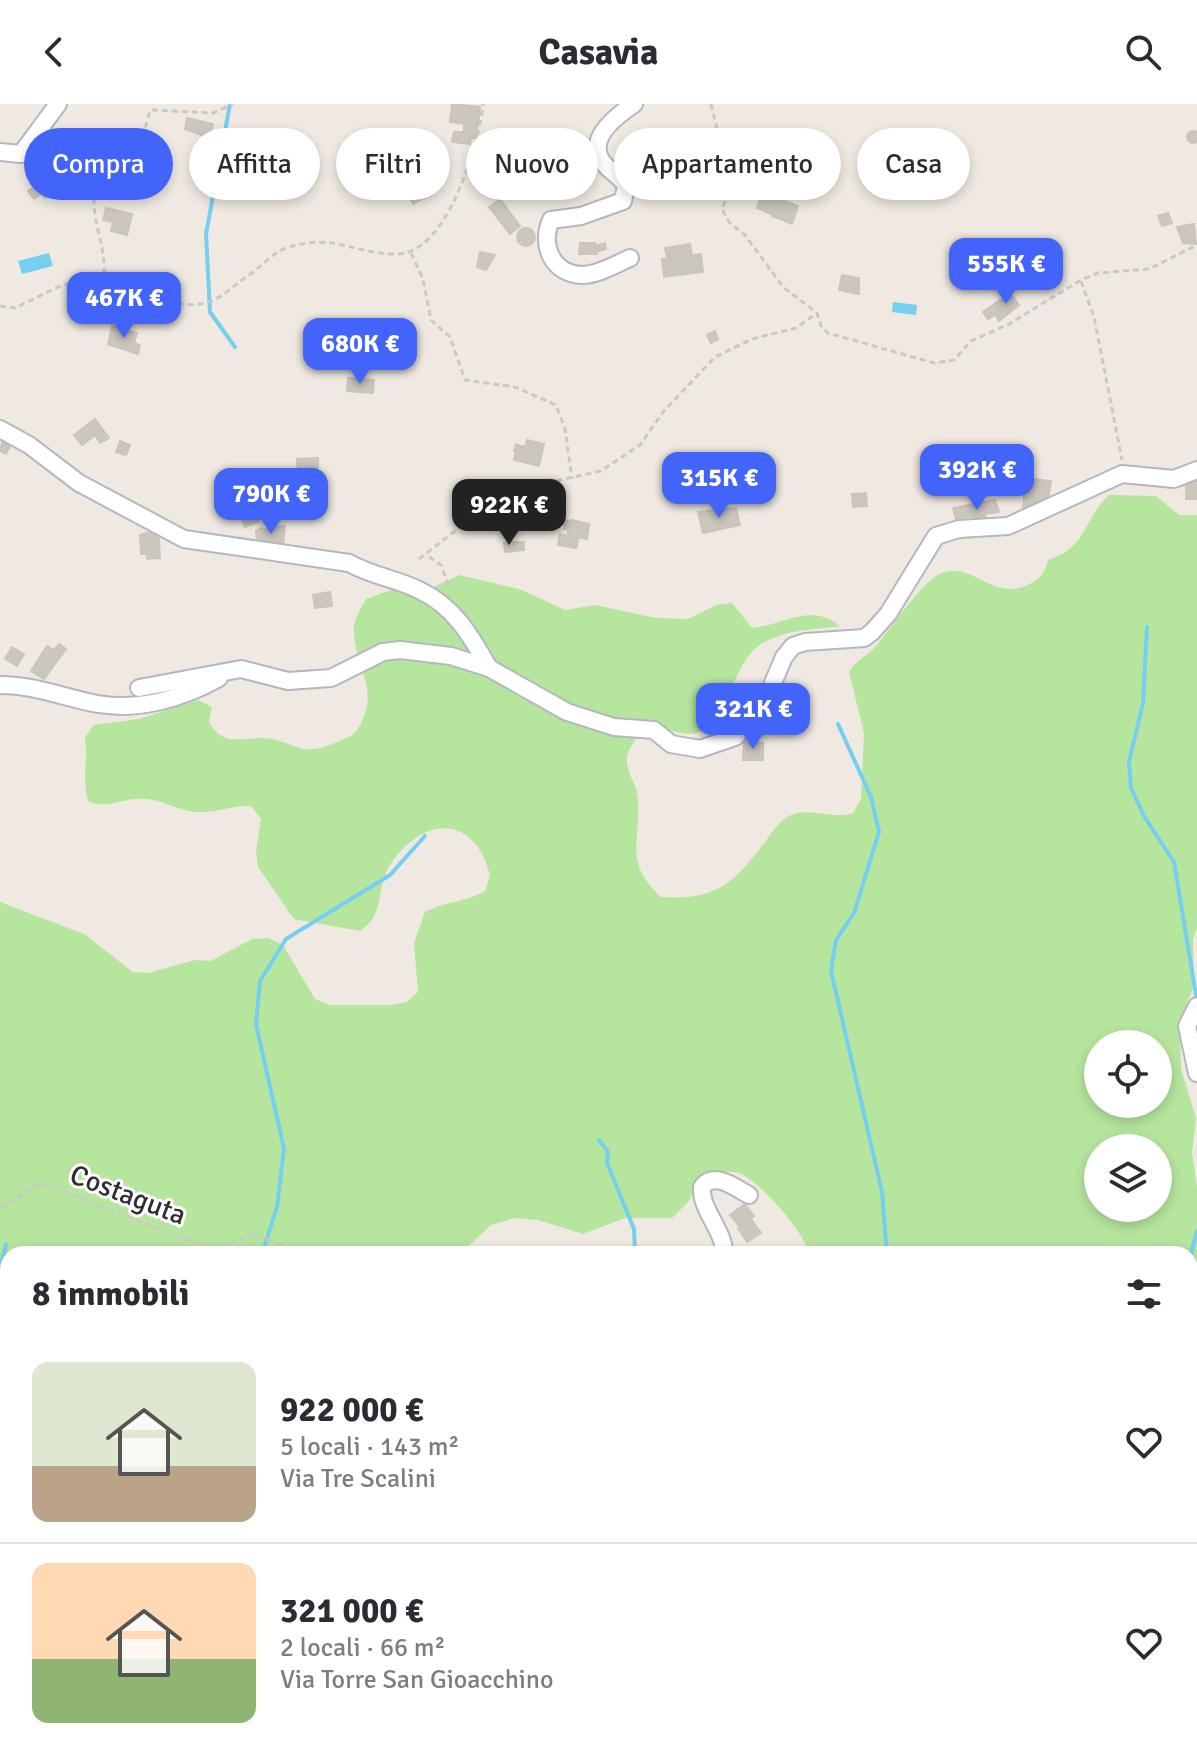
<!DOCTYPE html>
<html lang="it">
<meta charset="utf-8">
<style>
body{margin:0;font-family:Signika,sans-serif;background:#f2f2f3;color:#2b2b33;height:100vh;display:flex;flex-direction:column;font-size:30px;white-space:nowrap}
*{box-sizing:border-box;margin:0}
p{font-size:26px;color:#7c7c81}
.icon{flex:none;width:44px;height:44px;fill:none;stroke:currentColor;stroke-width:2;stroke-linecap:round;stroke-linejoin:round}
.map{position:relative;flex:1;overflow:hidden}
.drawer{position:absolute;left:0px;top:1142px;width:1198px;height:514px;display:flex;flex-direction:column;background:#fff;border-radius:24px 24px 0 0;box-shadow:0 4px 12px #0003}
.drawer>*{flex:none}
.banner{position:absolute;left:24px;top:24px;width:1150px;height:72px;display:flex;gap:16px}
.controls{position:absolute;left:1084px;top:926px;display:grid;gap:16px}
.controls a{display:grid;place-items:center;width:88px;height:88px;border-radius:50%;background:#fff;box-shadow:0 4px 12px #0003;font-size:40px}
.price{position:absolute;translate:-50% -68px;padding:0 18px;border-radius:16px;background:#4264fb;color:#fff;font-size:26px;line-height:52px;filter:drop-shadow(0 2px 4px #0008)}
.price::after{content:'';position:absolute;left:50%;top:48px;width:24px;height:18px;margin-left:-12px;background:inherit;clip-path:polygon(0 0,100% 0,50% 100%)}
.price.on{background:#222;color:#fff}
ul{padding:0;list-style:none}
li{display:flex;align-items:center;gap:24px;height:200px;padding:0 32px}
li+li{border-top:2px solid #e1e1e2}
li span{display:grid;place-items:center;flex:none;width:224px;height:160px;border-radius:16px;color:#555}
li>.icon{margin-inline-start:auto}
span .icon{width:96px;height:96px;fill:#fffc;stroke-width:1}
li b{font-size:34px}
h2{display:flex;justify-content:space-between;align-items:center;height:96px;padding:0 32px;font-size:34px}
.chip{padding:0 28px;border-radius:36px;background:#fff;box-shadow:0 4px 12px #0003;font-size:28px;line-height:72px}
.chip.on{background:#4264fb;color:#fff}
header{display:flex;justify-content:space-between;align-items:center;height:104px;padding:0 32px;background:#fff;font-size:36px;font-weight:700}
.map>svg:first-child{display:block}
.green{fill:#b6e59e;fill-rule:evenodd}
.water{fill:#75cff0}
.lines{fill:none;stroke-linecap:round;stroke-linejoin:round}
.stream{stroke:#75cff0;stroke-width:4}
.building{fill:#cbc7bf;stroke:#cbc5ba;stroke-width:2}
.minor-casing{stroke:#b4b7c1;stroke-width:20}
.path{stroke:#c9c9c9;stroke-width:3;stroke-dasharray:6 4;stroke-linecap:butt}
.minor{stroke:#fff;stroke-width:16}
.labels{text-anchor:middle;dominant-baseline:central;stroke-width:6;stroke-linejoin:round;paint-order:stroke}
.street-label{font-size:28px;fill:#2e2e2e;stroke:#fff}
</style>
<header><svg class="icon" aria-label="back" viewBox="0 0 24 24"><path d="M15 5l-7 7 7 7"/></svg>Casavia<svg class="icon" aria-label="search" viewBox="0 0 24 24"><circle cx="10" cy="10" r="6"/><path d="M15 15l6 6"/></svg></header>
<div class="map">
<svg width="1197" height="1655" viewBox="0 0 1197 1655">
<rect width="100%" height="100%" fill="#efe9e1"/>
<g class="green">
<path d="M1109 391 1156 392 1179 411H1197V824L1193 835 1194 882 1180 916 1181 965 1196 1014 1192 1049 1197 1083V1160L1190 1192V1150H808C808 1131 759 1077 741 1070 726 1064 713 1070 699 1075L689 1097 672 1114H625L583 1130 538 1116 515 1114 491 1121 460 1150H8V1648H128V1652L0 1655V798L84 830 133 868 148 869 195 856 211 857 252 835 268 834 283 841 315 895 330 901H392L407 898 418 888 414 839 425 808C445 797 465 799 485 787L490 771C484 750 475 731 452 725 425 719 394 747 385 771 380 785 380 802 373 814 371 819 364 823 360 827L294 815 258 763 256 747 261 715 251 702C233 701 219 708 202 708 179 709 160 692 135 695 115 697 107 705 88 697 82 675 88 655 85 633L94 621 139 615 198 596 212 603 209 618C224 643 238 634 263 634 278 634 292 643 306 645 322 647 339 637 354 630 385 588 354 567 354 525 354 515 361 504 366 495L399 483 431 484 460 471 522 486 565 506 595 501 656 514 688 515 716 501 732 499 752 524C784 521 811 498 840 522 813 526 786 525 761 540 731 560 728 620 696 629 682 633 662 622 647 621 641 630 629 642 627 652 625 668 637 680 638 695 641 738 623 758 661 793 716 797 734 779 765 738 772 728 780 716 791 711 811 703 832 716 853 709L861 695 864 629 849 568C857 554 866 554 875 543 891 526 924 472 945 468 975 461 993 495 1025 482 1039 476 1045 470 1048 456 1089 442 1082 416 1109 391ZM1098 940H1158V1000H1098ZM1098 1044H1158V1104H1098Z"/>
<path d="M727 1648H937L934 1655H725Z"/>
</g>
<g class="water">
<path d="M49 149 53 162 22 170 18 157Z"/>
<path d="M893 198 917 201 916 211 892 208Z"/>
</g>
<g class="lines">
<g class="stream">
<path d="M230 0 206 130 210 208 235 243"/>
<path d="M1147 523 1143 599 1129 658 1131 684 1144 712 1174 758 1197 897"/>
<path d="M838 620 871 693 879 728 854 809 836 836 831 867 882 1088 887 1150"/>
<path d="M599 1036 608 1048 607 1059 634 1125 635 1150"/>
<path d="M262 1150 277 1103 284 1045 256 920 260 877 286 835 390 771 425 732"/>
<path d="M1190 1153 1197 1127"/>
<path d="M0 1167 6 1140"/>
<path d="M0 1434 8 1460"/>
<path d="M0 1557 8 1544"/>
<path d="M926 1648V1655"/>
<path d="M455 1655 458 1648"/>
</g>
</g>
<g class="building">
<path d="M452 0 480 3 478 22 450 18Z"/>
<path d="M187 14 213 20 209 34 185 25Z"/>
<path d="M464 21 477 23 476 34H471L470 40 452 38 454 28H464Z"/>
<circle cx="1193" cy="33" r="6"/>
<path d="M414 31 422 42 414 48 406 36Z"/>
<path d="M51 65 59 76 55 80 58 84 45 94 41 90 34 95 28 87 36 81 33 78Z"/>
<path d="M426 76 433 90 413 100 406 85Z"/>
<path d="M767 88 778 92 774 103 762 99Z"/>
<path d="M778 94 798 102 792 120 772 112Z"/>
<path d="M500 95 520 122 510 130 489 103Z"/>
<path d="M760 95 775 103 772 111 757 104Z"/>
<path d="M106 104 132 110 127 131 111 127 113 118 103 116Z"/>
<path d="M1168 109 1172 119 1162 122 1158 112Z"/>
<path d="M1194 120 1196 140 1183 139 1177 123Z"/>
<circle cx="526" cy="133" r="9"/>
<path d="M580 139H595L597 150H579Z"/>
<path d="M605 139 606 145 596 148 595 142Z"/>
<path d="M690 140 692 151 667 154 665 144Z"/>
<path d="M480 148 495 151 486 166 477 163Z"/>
<path d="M701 150 703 168 664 173 662 155Z"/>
<path d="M842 171 859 174V190L839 186Z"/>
<path d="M108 187 129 195 123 211 102 203Z"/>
<path d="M1010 189 1019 201 999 217 995 210 1001 206 996 199Z"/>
<path d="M996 199 1001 206 988 215 983 208Z"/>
<path d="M112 222 137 229 134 239 140 241 138 250 108 240Z"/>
<path d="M715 227 718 235 711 239 707 231Z"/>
<path d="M348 274 374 276 373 289 347 287Z"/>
<path d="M95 315 109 334 100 339 95 331 82 341 74 331Z"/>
<path d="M3 336 11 340 6 350 0 347Z"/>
<path d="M527 336 544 340 539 362 523 358 525 349 514 347 516 340 525 343Z"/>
<path d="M120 337 130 341 126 351 116 348Z"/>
<path d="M516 347 525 349 523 358 514 356Z"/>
<path d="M318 354V369L298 370 297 355Z"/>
<path d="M1025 374 1051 377 1048 396 1023 410Z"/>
<path d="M274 375 280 392 263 399 256 383Z"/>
<rect x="1186" y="375" width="11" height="20"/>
<path d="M1033 384H1041L1040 392 1031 396Z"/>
<path d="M866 389 867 402 853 403 852 390Z"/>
<path d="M257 390 259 397 251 400 258 418 245 423 234 397Z"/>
<path d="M995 396 999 408 985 410 987 420 973 422V412L956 415 953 404Z"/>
<path d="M736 404 740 421 703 429 698 408Z"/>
<path d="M565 416 572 418 568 432V426L564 425Z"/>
<path d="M572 416 589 420 587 435 579 433 576 444 558 441 560 430 568 432Z"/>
<path d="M285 422 283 441 257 440 256 427 261 424 273 427V423Z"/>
<path d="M158 425 160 454 147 455V450H141L140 431Z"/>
<path d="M513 438H524V446L515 447Z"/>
<path d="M513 438 515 447 505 448 504 439Z"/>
<path d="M330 488 332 502 315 504 313 491Z"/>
<path d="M59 540 66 545 44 575 31 567 47 542 54 546Z"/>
<path d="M12 543 24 550 17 562 5 555Z"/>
<path d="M744 638 763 639V656H743Z"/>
<path d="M745 1100 754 1112 740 1123 730 1111Z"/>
<path d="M751 1115 761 1129 747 1138 738 1124Z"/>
<path d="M636 1648H656L653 1655H632Z"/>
</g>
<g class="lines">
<defs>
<g id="minor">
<path d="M0 48 21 50 58 0"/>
<path d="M630 154C616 160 598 171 582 171 552 170 540 141 551 116L581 112 623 97 626 82C620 71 606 66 600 54 589 32 619 10 634 0"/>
<path d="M0 325 29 341 79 379 184 435 349 459C372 472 397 475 419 486 454 502 471 532 489 564"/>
<path d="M0 581C35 581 65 594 98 600 140 607 183 594 219 574"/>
<path d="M139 584 241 565 288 577 331 574 383 548 400 546 451 552 489 564 567 608 614 623 654 626 671 640 700 645 735 633 761 607 784 553 793 542 805 538 864 534 872 528 888 510 936 432 959 425 1008 422 1122 370 1174 375 1197 366"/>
<path d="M1197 902 1187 922 1197 969"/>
<path d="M724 1150C725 1127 700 1106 702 1083 714 1067 734 1083 749 1091"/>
<path d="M1190 1369 1197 1363"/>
<path d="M1190 1498 1197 1496"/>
<path d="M1043 1648 1053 1655"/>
<path d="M495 1655 499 1648"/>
<path d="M715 1655H737"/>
<path d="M850 1655 854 1648"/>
<path d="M1084 1655 1085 1648"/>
</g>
</defs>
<use href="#minor" class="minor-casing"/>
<g class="path">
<path d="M711 0 717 25 718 60 728 90 722 105 729 118 745 131 783 183 817 209 821 222 828 229 934 259 954 256 971 237 1009 220 1081 176 1098 169 1149 165 1197 141"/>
<path d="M411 149 423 175 431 216 450 233 465 276 515 283 556 301 565 325 572 375"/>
<path d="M104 168C134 179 175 210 208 198 223 194 236 179 249 171 263 162 272 148 289 143 336 129 352 150 397 150 447 150 479 40 483 0"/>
<path d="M1081 177 1094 213 1122 356"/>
<path d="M0 202 15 204 58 183 104 168C106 140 88 109 96 83L130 80 150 6 213 9 233 0"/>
<path d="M429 453 441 461 450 486"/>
<path d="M419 455 460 423 523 384 601 367 640 341 663 308 715 253 752 235 796 224 817 209"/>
<path d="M0 1104 41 1079 213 1146 252 1130 282 1141 283 1150"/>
</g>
<use href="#minor" class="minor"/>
</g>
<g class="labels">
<g class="street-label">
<text transform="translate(128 1091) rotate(21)">Costaguta</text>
</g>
</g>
</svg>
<div class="controls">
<a><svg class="icon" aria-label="locate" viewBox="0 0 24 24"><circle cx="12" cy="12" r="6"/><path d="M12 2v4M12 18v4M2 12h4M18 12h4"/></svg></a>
<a><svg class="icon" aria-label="layers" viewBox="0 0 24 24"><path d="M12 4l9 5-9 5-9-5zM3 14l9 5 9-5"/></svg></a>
</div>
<b class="price" style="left:1006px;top:202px">555K €</b>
<b class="price" style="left:124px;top:236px">467K €</b>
<b class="price" style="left:360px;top:282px">680K €</b>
<b class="price" style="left:977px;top:408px">392K €</b>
<b class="price" style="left:719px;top:416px">315K €</b>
<b class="price" style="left:271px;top:432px">790K €</b>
<b class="price on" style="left:509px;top:443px">922K €</b>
<b class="price" style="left:753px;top:647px">321K €</b>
<div class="banner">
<a class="chip on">Compra</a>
<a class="chip">Affitta</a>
<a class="chip">Filtri</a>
<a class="chip">Nuovo</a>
<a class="chip">Appartamento</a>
<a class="chip">Casa</a>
</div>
<section class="drawer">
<h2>8 immobili<svg class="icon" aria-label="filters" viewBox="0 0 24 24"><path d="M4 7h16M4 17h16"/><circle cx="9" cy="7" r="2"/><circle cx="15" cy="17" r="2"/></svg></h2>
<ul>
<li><span style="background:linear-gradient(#dfe7d0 65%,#b9a48a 0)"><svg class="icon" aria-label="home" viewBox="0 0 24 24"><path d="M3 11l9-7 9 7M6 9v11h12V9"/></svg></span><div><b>922 000 €</b><p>5 locali · 143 m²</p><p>Via Tre Scalini</p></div><svg class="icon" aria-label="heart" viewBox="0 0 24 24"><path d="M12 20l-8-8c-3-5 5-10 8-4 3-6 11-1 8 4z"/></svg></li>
<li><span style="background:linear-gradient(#ffd9b3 60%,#8fb573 0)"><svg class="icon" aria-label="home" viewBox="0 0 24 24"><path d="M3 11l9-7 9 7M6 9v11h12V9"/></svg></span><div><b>321 000 €</b><p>2 locali · 66 m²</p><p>Via Torre San Gioacchino</p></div><svg class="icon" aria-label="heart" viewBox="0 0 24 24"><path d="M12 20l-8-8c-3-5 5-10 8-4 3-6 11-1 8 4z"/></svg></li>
</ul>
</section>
</div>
